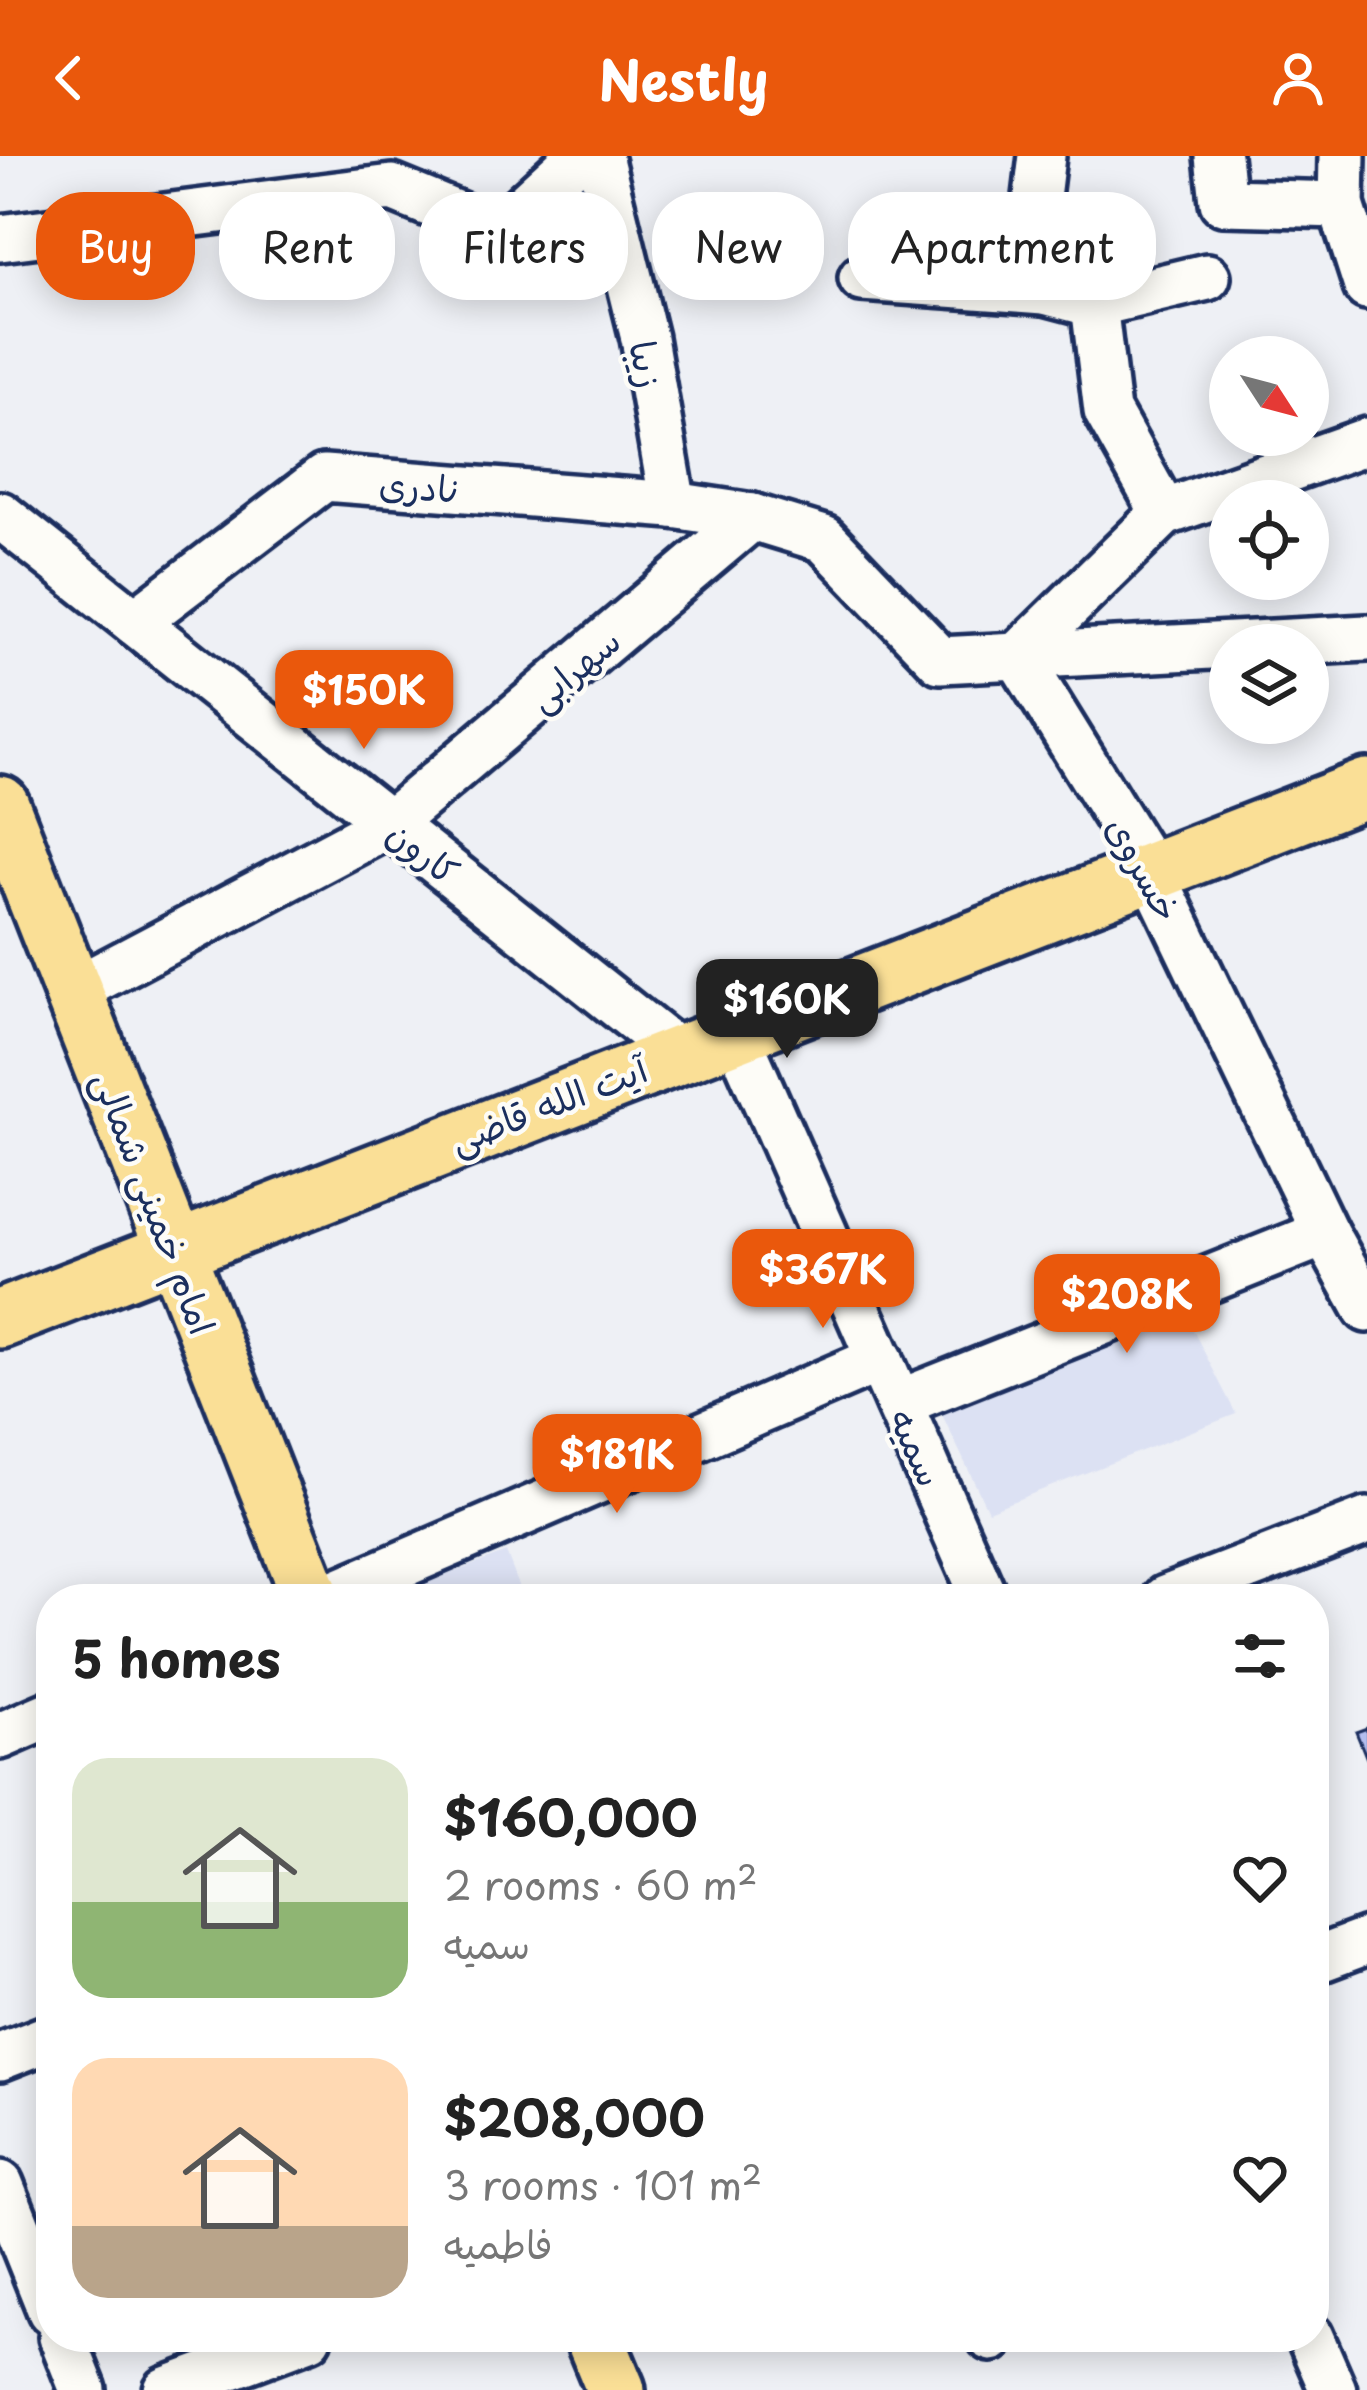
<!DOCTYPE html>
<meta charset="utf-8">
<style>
body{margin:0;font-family:"Playpen Sans","Playpen Sans Arabic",sans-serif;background:#f6f6f6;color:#222;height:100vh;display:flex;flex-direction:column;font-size:45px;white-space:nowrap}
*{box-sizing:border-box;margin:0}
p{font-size:39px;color:#767676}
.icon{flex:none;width:66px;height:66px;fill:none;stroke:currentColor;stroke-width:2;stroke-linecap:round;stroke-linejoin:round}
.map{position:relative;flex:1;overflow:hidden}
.drawer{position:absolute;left:36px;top:1428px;width:1293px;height:768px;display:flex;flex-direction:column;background:#fff;border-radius:48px;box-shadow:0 6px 30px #0003}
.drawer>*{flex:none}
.hud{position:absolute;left:36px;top:36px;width:1296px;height:108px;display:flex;gap:24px}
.needle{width:78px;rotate:126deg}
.fabs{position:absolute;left:1209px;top:180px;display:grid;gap:24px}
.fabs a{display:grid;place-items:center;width:120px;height:120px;border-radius:50%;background:#fff;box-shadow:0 6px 30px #0003;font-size:60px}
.price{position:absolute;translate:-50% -102px;padding:0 27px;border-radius:24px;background:#ea580c;color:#fff;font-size:39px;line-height:78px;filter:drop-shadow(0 3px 6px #0008)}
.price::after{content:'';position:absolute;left:50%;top:72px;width:36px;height:27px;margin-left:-18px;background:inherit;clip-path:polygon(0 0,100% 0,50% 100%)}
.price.active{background:#222;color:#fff}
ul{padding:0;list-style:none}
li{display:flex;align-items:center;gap:36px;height:300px;padding:0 36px}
li span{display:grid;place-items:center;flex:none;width:336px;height:240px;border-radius:36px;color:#555}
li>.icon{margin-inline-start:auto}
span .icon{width:144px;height:144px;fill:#fffc;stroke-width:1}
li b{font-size:51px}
h2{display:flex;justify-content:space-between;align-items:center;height:144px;padding:0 36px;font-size:51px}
.tag{padding:0 42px;border-radius:48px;background:#fff;box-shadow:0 6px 30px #0003;font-size:42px;line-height:108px}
.tag.active{background:#ea580c;color:#fff}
header{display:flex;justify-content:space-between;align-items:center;height:156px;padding:0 36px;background:#ea580c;color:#fff;font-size:54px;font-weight:700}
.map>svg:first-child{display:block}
.built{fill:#dce1f3}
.building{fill:#b3beef;stroke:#1b2f5e;stroke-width:3}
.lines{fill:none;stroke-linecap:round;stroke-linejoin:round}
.minor-casing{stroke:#1b2f5e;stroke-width:54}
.major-casing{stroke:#1b2f5e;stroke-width:66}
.minor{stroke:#fdfcf7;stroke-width:45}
.major{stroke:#fadf96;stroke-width:57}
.labels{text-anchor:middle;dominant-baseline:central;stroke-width:9;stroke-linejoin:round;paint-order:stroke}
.street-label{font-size:36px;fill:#1b2f5e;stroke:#fdfcf7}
</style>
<header><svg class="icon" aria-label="back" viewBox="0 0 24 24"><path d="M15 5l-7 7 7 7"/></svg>Nestly<svg class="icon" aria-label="person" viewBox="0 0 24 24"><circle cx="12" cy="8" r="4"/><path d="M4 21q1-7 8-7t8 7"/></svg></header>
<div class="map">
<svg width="1367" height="2234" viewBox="0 0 1367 2234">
<rect width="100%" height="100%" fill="#eef0f5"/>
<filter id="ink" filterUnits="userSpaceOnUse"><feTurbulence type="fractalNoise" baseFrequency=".00833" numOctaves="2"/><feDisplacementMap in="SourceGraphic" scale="24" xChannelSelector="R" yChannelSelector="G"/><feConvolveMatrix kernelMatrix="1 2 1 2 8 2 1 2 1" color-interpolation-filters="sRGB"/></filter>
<g filter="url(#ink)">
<g class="built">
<path d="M1181 1151 1236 1258 988 1355 938 1250Z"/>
<path d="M506 1396 524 1443H384Z"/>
</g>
<path class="building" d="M1367 1572V1603L1356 1576Z"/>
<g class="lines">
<defs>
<g id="minor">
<path d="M599 0 644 182 673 349"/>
<path d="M1042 0 1037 41 1045 135"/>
<path d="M1218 0 1223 46 1341 49"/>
<path d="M1342 0 1341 49 1367 130"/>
<path d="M0 82 392 32 497 75 579 0"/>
<path d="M862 122 1045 135 1094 148 1207 121"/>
<path d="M1094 148 1107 255 1164 357"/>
<path d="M0 359 678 897"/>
<path d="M135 466 324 322 673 349 752 361"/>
<path d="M1018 500 1164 357 1367 285"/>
<path d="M1018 500 1367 482"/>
<path d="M73 835 389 668 752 361 824 383 940 504 1018 500 1151 715 1325 1077 1367 1153"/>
<path d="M735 875 985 1443"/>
<path d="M899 1247 1325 1077"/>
<path d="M322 1443 880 1203"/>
<path d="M1165 1443 1367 1365"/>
<path d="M0 1580 51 1558"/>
<path d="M1314 1805 1367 1785"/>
<path d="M0 1901 51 1881"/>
<path d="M0 2028 51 2155"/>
<path d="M62 2181 83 2234"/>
<path d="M990 2181 992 2182"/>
<path d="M1310 2181 1333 2234"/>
<path d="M167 2234 309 2181"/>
</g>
<g id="major">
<path d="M0 649 312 1443"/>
<path d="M0 1163 1367 632"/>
<path d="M594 2181 616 2234"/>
</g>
</defs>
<use href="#minor" class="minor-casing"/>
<use href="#major" class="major-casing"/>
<use href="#minor" class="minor"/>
<use href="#major" class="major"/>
</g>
</g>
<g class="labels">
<g class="street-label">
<text transform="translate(648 208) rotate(79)">زیبا</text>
<text transform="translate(420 329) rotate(4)">نادری</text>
<text transform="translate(573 512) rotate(-40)">سهرابی</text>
<text transform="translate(424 695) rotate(38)">کارون</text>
<text transform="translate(1145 712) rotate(61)">خسروی</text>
<text transform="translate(548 947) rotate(-21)">آیت الله قاضی</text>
<text transform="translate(156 1046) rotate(69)">امام خمینی شمالی</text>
<text transform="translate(918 1291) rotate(66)">سمیه</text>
</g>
</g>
</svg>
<div class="fabs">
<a><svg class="needle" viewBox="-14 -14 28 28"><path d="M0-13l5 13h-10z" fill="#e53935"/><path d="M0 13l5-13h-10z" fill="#767676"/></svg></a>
<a><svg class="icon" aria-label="locate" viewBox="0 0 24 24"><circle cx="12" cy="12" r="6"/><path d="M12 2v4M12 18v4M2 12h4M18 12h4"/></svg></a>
<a><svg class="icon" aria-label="layers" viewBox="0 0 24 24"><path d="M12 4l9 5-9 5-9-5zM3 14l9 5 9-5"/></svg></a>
</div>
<b class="price" style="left:364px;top:596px">$150K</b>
<b class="price active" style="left:787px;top:905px">$160K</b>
<b class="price" style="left:823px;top:1175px">$367K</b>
<b class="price" style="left:1127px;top:1200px">$208K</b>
<b class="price" style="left:617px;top:1360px">$181K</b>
<div class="hud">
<a class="tag active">Buy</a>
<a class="tag">Rent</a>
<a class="tag">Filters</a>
<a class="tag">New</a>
<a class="tag">Apartment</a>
</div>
<section class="drawer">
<h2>5 homes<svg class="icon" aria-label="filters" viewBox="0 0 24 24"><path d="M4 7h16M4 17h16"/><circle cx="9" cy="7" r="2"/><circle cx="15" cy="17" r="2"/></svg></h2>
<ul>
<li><span style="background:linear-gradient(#dfe7d0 60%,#8fb573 0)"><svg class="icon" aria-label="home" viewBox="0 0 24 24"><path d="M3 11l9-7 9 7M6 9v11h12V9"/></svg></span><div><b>$160,000</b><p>2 rooms · 60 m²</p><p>سمیه</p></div><svg class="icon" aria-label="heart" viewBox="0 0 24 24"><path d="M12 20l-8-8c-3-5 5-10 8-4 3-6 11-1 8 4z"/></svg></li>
<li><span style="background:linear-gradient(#ffd9b3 70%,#b9a48a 0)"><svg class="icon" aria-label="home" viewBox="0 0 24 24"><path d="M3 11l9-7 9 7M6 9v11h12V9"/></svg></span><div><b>$208,000</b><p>3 rooms · 101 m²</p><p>فاطمیه</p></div><svg class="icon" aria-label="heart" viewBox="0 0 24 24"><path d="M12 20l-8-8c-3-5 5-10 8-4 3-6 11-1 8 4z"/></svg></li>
</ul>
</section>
</div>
